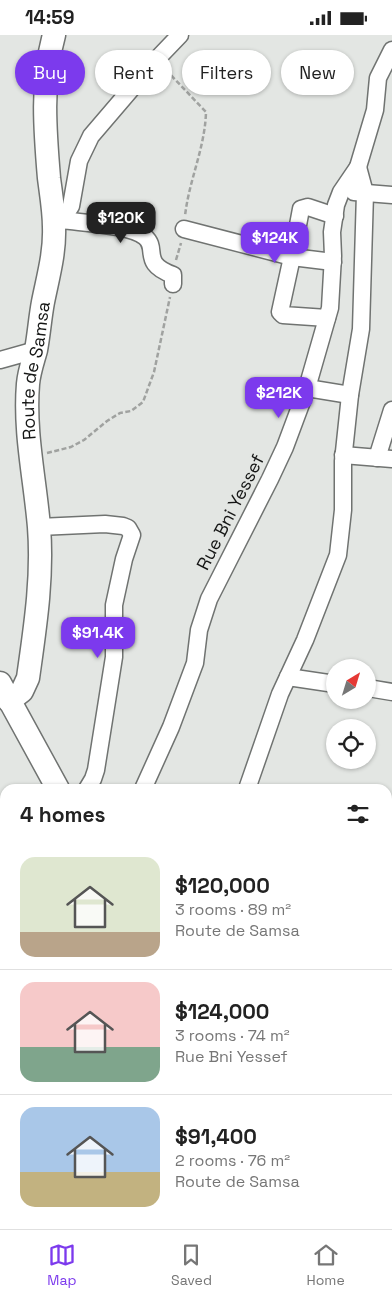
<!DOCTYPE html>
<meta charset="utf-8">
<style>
body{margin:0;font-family:"Space Grotesk",sans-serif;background:#f6f6f6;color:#222;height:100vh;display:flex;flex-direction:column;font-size:19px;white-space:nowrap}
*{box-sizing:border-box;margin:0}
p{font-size:16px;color:#767676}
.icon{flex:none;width:28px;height:28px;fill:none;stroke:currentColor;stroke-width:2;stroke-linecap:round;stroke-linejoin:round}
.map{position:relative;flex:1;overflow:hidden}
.details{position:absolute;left:0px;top:749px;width:392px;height:446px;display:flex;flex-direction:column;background:#fff;border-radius:15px 15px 0 0;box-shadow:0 1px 4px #0004}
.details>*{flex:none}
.guide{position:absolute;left:15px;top:15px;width:362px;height:45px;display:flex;gap:10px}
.needle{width:32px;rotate:38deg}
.tools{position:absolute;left:326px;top:624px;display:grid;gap:10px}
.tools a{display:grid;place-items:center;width:50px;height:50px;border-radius:50%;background:#fff;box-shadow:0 1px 4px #0004;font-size:25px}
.price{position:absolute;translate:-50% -42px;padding:0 11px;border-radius:10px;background:#7c3aed;color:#fff;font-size:16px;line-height:32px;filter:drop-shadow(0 1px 2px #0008)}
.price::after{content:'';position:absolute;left:50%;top:30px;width:15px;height:11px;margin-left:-8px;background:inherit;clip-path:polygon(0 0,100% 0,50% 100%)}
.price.selected{background:#222;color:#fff}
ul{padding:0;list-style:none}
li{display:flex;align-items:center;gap:15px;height:125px;padding:0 20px}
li+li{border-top:1px solid #e0e0e0}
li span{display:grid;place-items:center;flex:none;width:140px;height:100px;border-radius:15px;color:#555}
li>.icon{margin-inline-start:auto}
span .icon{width:60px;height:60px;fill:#fffc;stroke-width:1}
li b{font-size:21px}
h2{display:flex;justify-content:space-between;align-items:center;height:60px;padding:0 20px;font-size:21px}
.pill{padding:0 18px;border-radius:22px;background:#fff;box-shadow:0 1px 4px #0004;font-size:18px;line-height:45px}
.pill.selected{background:#7c3aed;color:#fff}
.status{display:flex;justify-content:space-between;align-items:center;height:35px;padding:0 25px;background:#fff;direction:ltr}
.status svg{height:14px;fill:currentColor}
.menu{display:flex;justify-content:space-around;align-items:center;height:70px;border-top:1px solid #e0e0e0;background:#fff;font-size:14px;color:#767676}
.menu a{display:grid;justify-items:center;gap:2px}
.menu .selected{color:#7c3aed}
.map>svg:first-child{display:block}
.built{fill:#d2dcd3}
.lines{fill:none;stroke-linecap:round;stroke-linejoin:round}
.street-casing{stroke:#707371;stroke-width:19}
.secondary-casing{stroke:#707371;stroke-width:25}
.path{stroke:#a0a2a0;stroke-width:2.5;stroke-dasharray:5 2.5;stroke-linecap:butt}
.street{stroke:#fff;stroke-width:16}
.secondary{stroke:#fff;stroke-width:22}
.labels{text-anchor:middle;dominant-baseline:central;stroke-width:4.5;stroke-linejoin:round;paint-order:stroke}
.street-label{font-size:18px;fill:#151615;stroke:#e3e6e3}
</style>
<div class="status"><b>14:59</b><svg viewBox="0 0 49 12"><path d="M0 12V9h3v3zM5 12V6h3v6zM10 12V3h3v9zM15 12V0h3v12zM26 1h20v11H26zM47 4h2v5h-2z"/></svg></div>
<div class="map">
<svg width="392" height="1194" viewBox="0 0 392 1194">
<rect width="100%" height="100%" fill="#e3e6e3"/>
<path class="built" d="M0 1104 5 1105V1186L3 1194H0Z"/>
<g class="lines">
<defs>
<g id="street">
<path d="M354 157 392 160"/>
<path d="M62 185C83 188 131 190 145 202 159 214 140 228 173 240V249"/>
<path d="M54 193 62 185 71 171 79 126 91 101 156 25 180 0"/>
<path d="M184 194 292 222 333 227"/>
<path d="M327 283 283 280 280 277 292 222 301 174 308 172 335 181"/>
<path d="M0 325 36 315"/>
<path d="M307 353 350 360"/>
<path d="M343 420 392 424"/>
<path d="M377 423 392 375"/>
<path d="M39 492 105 489 123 491 128 493 132 500 124 524 114 570V622L96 735 93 744 87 754"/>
<path d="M288 642 335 649"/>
<path d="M368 653 392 657"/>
<path d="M143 754 171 692 195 628 199 595 209 564 270 444 285 412 307 353 330 273 333 221 332 197 336 170 341 157 358 132 375 75 378 43 392 15"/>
<path d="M247 754 280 659 305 605 338 520 343 475V426L350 360 361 294 365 158 358 132"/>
<path d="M388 783H392"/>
<path d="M0 846 5 843"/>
<path d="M388 881 392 879"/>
<path d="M0 932H5"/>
<path d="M388 1024 392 1031"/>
<path d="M0 1030H5"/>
<path d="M388 1118 392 1123"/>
<path d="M176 1190 179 1194"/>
<path d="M224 1190 226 1194"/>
</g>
<g id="secondary">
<path d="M0 648 58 754"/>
<path id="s1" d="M9 666 22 656 28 643C35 593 43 543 39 492 35 444 24 397 28 349 29 337 33 326 36 315 39 299 40 283 43 267 48 242 55 218 54 192 54 176 51 159 49 143 45 96 41 46 54 0"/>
<path d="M58 1190 59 1194"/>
<path d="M372 1190 375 1194"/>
</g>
</defs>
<use href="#street" class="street-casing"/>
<use href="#secondary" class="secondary-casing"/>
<g class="path">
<path d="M166 35 206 77C205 113 189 145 185 181"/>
<path d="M176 225 181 208"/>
<path d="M47 418 71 412 84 405 107 386 120 378 131 376 143 367 154 337 170 262"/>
</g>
<use href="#street" class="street"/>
<use href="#secondary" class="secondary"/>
</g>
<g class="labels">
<g class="street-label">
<text stroke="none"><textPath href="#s1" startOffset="340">Route de Samsa</textPath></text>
<text transform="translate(230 477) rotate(-63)">Rue Bni Yessef</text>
</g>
</g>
</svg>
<div class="tools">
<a><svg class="needle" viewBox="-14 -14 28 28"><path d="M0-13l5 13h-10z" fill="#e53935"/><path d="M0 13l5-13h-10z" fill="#767676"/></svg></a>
<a><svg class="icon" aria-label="locate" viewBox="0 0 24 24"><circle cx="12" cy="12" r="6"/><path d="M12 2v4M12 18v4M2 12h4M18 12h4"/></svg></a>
</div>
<b class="price selected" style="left:121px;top:209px">$120K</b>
<b class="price" style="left:275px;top:229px">$124K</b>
<b class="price" style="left:279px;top:384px">$212K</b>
<b class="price" style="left:98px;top:624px">$91.4K</b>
<div class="guide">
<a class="pill selected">Buy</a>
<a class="pill">Rent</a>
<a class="pill">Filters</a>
<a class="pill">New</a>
</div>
<section class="details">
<h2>4 homes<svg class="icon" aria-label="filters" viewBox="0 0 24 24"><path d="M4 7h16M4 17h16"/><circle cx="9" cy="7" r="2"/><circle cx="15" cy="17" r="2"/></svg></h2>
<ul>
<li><span style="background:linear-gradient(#dfe7d0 75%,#b9a48a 0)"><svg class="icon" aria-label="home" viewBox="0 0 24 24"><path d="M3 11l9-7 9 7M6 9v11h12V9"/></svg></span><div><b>$120,000</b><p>3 rooms · 89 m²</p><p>Route de Samsa</p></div></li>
<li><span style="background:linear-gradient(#f6c9c9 65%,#7fa58c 0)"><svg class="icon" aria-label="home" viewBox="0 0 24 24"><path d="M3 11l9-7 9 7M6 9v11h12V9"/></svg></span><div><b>$124,000</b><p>3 rooms · 74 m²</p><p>Rue Bni Yessef</p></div></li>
<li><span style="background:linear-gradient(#a9c7e8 65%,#c2b280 0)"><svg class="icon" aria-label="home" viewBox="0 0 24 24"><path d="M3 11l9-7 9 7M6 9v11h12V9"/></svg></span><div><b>$91,400</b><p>2 rooms · 76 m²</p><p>Route de Samsa</p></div></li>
</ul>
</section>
</div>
<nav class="menu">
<a class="selected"><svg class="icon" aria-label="map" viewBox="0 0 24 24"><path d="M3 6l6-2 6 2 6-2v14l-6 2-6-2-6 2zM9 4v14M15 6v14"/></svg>Map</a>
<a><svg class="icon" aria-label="saved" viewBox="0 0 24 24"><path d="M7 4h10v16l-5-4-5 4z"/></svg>Saved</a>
<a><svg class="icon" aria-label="home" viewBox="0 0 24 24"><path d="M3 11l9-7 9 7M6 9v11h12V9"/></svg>Home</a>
</nav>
